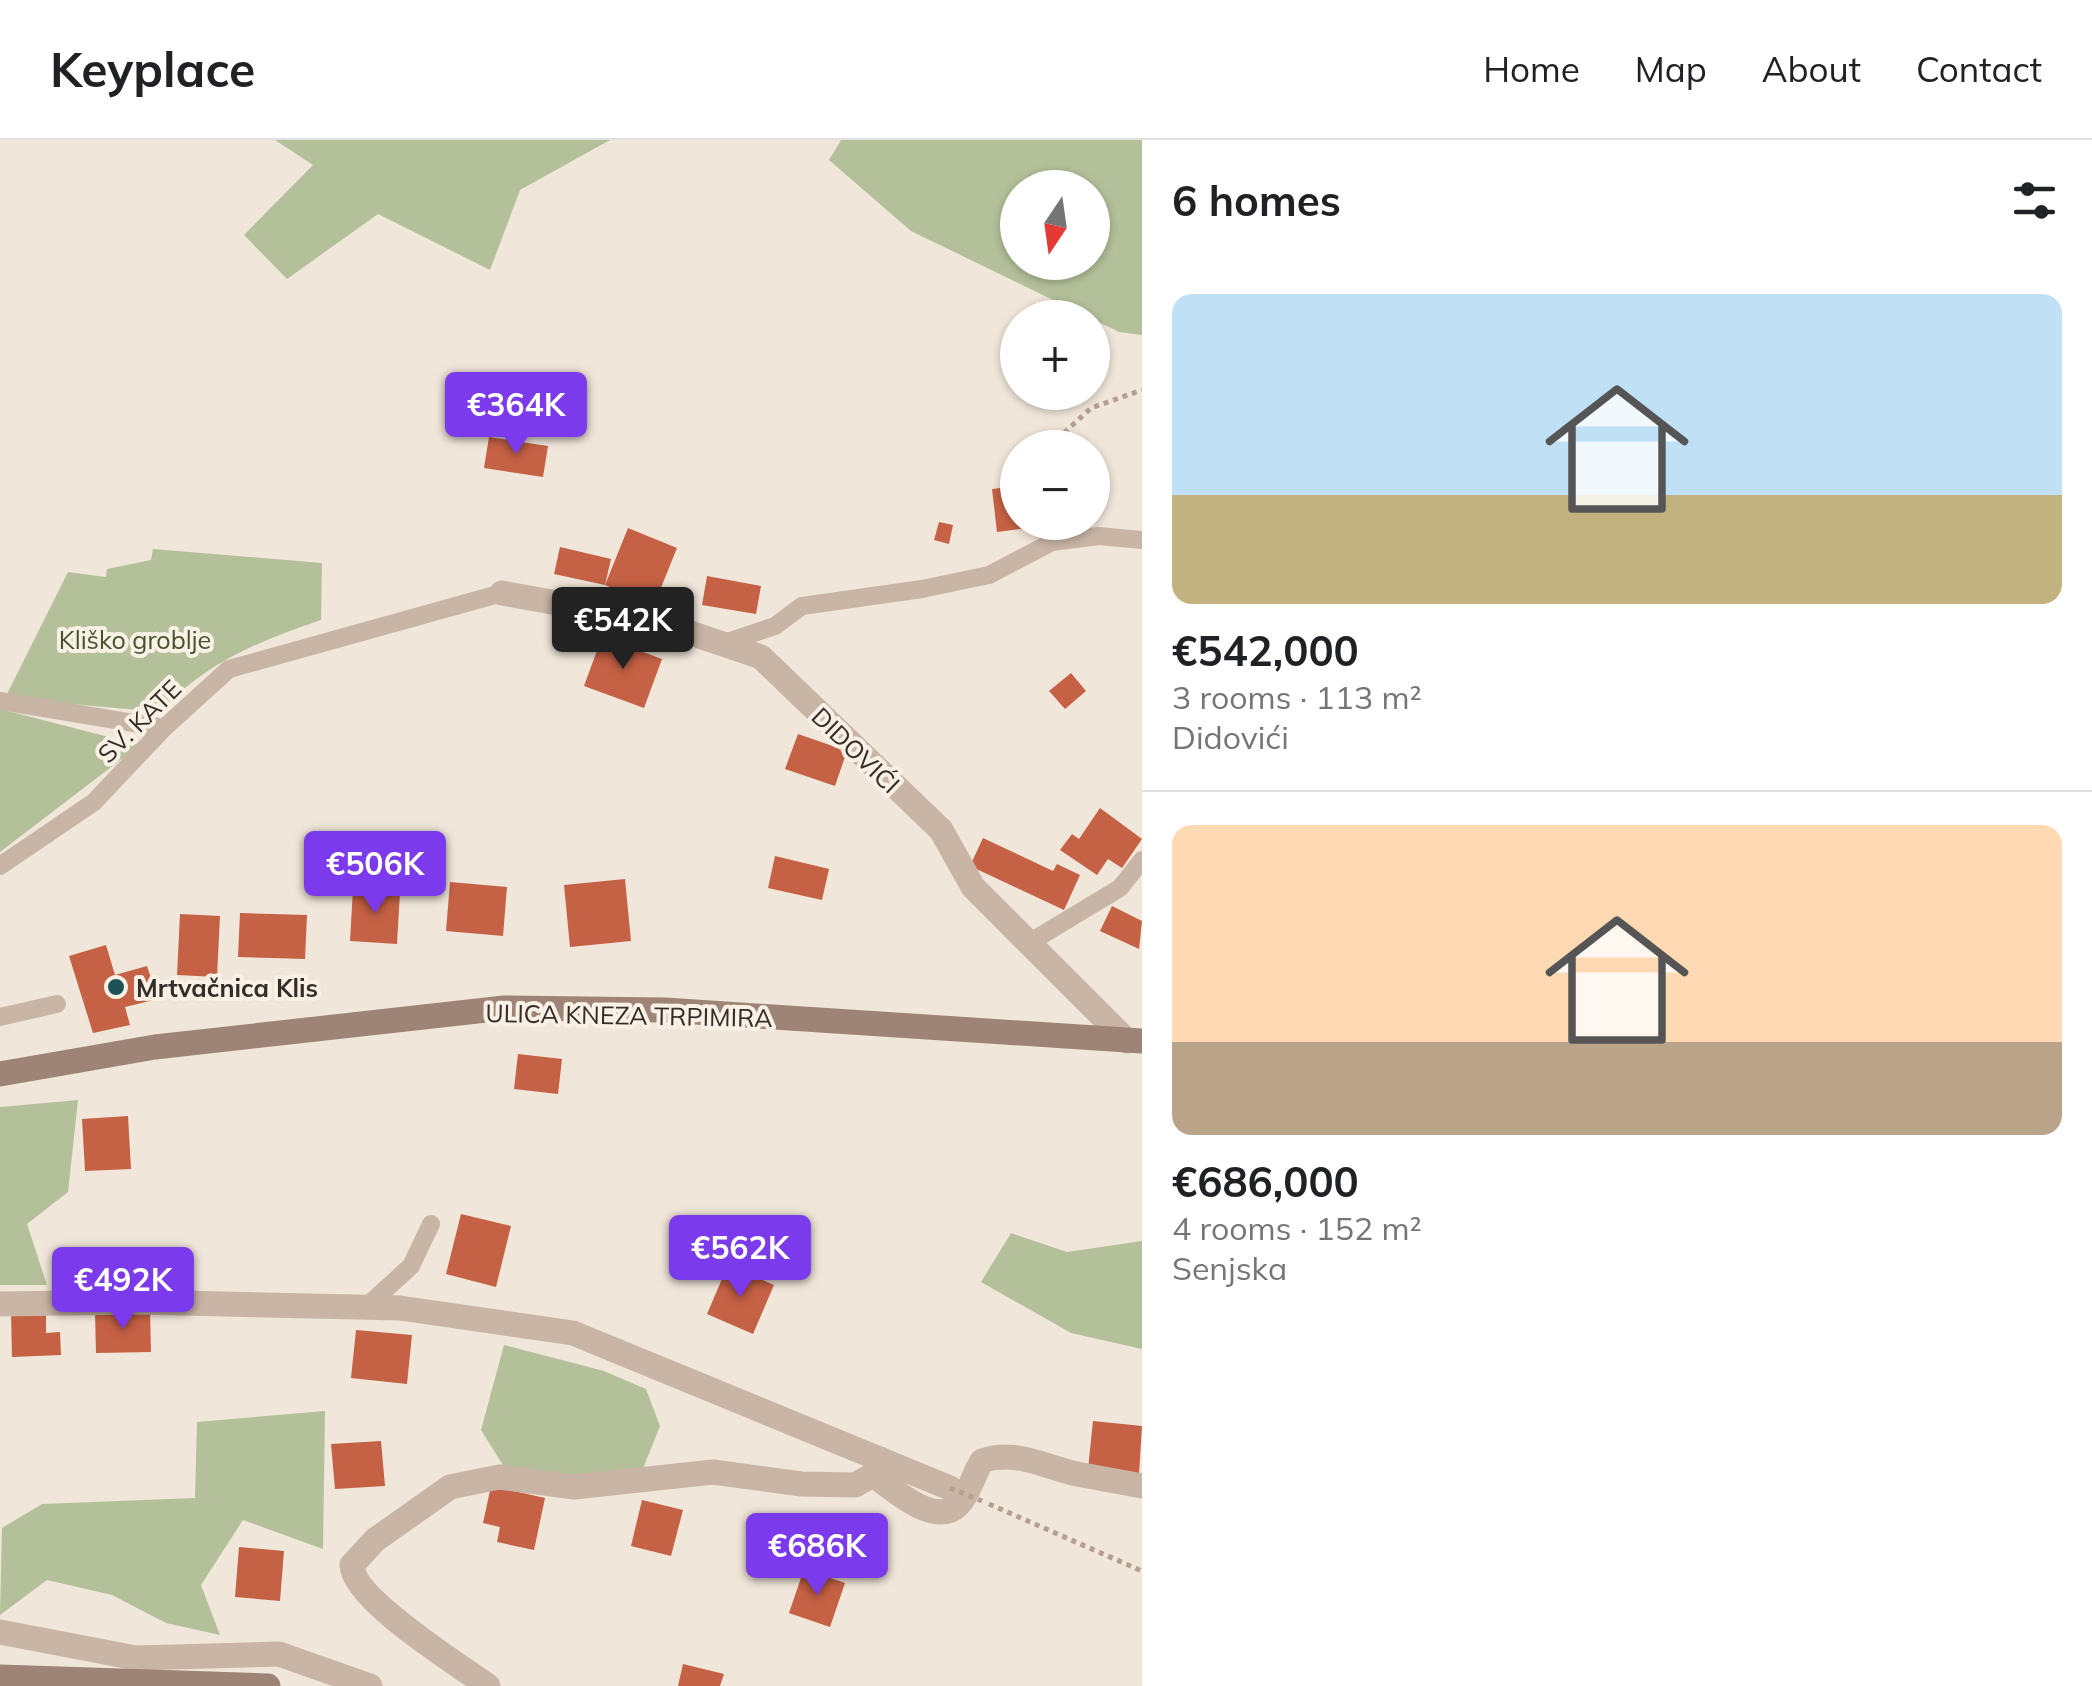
<!DOCTYPE html>
<meta charset="utf-8">
<style>
body{margin:0;font-family:Mulish,sans-serif;background:#f6f6f6;color:#202124;height:100vh;display:flex;flex-direction:column;font-size:38px;white-space:nowrap}
*{box-sizing:border-box;margin:0}
p{font-size:32px;color:#757577}
.icon{flex:none;width:55px;height:55px;fill:none;stroke:currentColor;stroke-width:2;stroke-linecap:round;stroke-linejoin:round}
.map{position:relative;flex:1;overflow:hidden}
.details{display:flex;flex-direction:column;background:#fff;width:950px}
.details>*{flex:none}
.needle{width:65px;rotate:193deg}
.controls{position:absolute;left:1000px;top:30px;display:grid;gap:20px}
.controls a{display:grid;place-items:center;width:110px;height:110px;border-radius:50%;background:#fff;box-shadow:0 2px 8px #0004;font-size:50px}
.price{position:absolute;translate:-50% -85px;padding:0 22px;border-radius:10px;background:#7c3aed;color:#fff;font-size:32px;line-height:65px;filter:drop-shadow(0 2px 5px #0008)}
.price::after{content:'';position:absolute;left:50%;top:60px;width:30px;height:22px;margin-left:-15px;background:inherit;clip-path:polygon(0 0,100% 0,50% 100%)}
.price.on{background:#222;color:#fff}
ul{padding:0;list-style:none}
li{display:grid;align-content:center;gap:20px;height:530px;padding:0 30px}
li+li{border-top:2px solid #e0e0e0}
li span{display:grid;place-items:center;height:310px;border-radius:20px;color:#555}
li>.icon{margin-inline-start:auto}
span .icon{width:180px;height:180px;fill:#fffc;stroke-width:1}
li b{font-size:42px}
h2{display:flex;justify-content:space-between;align-items:center;height:120px;padding:0 30px;font-size:42px}
header{display:flex;align-items:center;gap:60px;box-sizing:border-box;height:140px;padding:0 50px;background:#fff;border-bottom:2px solid #e0e0e0}
header strong{font-size:48px}
nav{display:flex;gap:55px;margin-inline-start:auto;font-size:35px}
main{display:flex;flex:1;min-height:0}
.map>svg:first-child{display:block}
.green{fill:#b4c09a;fill-rule:evenodd}
.building{fill:#c56144}
.lines{fill:none;stroke-linecap:round;stroke-linejoin:round}
.path{stroke:#b59f90;stroke-width:5;stroke-dasharray:5 5;stroke-linecap:butt}
.lane{stroke:#c9b5a6;stroke-width:18}
.street{stroke:#c9b5a6;stroke-width:25}
.secondary{stroke:#9d8477;stroke-width:25}
.path-bridge{stroke:#b59f90;stroke-width:5;stroke-dasharray:5 5;stroke-linecap:butt}
.poi-dot{fill:#1d5356;stroke:#f9f0e6;stroke-width:4}
.labels{text-anchor:middle;dominant-baseline:central;stroke-width:8;stroke-linejoin:round;paint-order:stroke}
.park-label{font-size:25px;fill:#45532b;stroke:#f9f0e6}
.street-label{font-size:25px;fill:#352b27;stroke:#f9f0e6}
.poi-label{font-size:25px;font-weight:bold;fill:#352b27;stroke:#f9f0e6;text-anchor:start}
</style>
<header>
<strong>Keyplace</strong>
<nav><a>Home</a><a>Map</a><a>About</a><a>Contact</a></nav>
</header>
<main>
<div class="map">
<svg width="1142" height="1546" viewBox="0 0 1142 1546">
<rect width="100%" height="100%" fill="#f1e6da"/>
<g class="green">
<path d="M275 0H610L520 50 490 130 378 74 287 139 244 95 313 25Z"/>
<path d="M841 0H1142V195L1119 192 911 91 829 20ZM1018 48H1092V122H1018Z"/>
<path d="M153 409 322 423 321 480C259 501 205 523 160 572L5 558 68 432 106 437 107 429 151 420Z"/>
<path d="M0 569 140 605 0 712Z"/>
<path d="M78 960 68 1052 27 1084 47 1145H0V967Z"/>
<path d="M1011 1093 1067 1112 1142 1101V1209L1071 1193 981 1142Z"/>
<path d="M504 1205 604 1231 646 1249 660 1286 642 1331 598 1339 506 1330 481 1290Z"/>
<path d="M325 1271 323 1409 243 1380 201 1445 220 1495 166 1483 112 1455 47 1440 0 1475 2 1388 42 1364 195 1358 197 1282Z"/>
</g>
<g class="building">
<path d="M489 297 548 306 543 337 484 328Z"/>
<path d="M1018 346V382H1043L1044 386 997 392 992 349Z"/>
<path d="M939 382 953 385 949 404 934 400Z"/>
<path d="M628 388 677 408 654 465 605 445Z"/>
<path d="M560 407 611 419 605 445 554 434Z"/>
<path d="M707 436 761 446 756 474 702 465Z"/>
<path d="M602 497 662 519 644 568 584 546Z"/>
<path d="M1071 533 1086 551 1065 569 1049 551Z"/>
<path d="M798 594 847 611 835 646 785 629Z"/>
<path d="M1100 668 1142 699 1122 728 1108 719 1097 735 1060 710 1072 694 1079 699Z"/>
<path d="M983 698 1053 731 1057 724 1080 735 1064 770 970 726Z"/>
<path d="M775 716 829 729 822 760 768 748Z"/>
<path d="M625 739 631 801 570 807 564 745Z"/>
<path d="M450 742 507 747 503 796 446 791Z"/>
<path d="M353 749 400 752 397 804 350 801Z"/>
<path d="M1112 766 1142 781 1139 809 1100 791Z"/>
<path d="M240 773 307 775 305 819 238 817Z"/>
<path d="M180 774 220 776 217 837 177 835Z"/>
<path d="M106 805 115 835 147 826 158 859 125 867 130 885 93 893 69 816Z"/>
<path d="M518 914 562 919 558 954 514 949Z"/>
<path d="M128 976 131 1029 85 1031 82 979Z"/>
<path d="M461 1074 511 1086 496 1147 446 1134Z"/>
<path d="M728 1125 774 1145 753 1194 707 1174Z"/>
<path d="M46 1170V1193L60 1192 61 1215 12 1217 11 1171Z"/>
<path d="M150 1171 151 1212 96 1213 95 1172Z"/>
<path d="M356 1190 412 1195 407 1244 351 1238Z"/>
<path d="M1093 1281 1142 1286 1139 1334 1088 1329Z"/>
<path d="M381 1301 385 1346 335 1349 331 1304Z"/>
<path d="M491 1346 545 1358 534 1410 497 1402 500 1387 483 1383Z"/>
<path d="M642 1360 683 1370 671 1416 631 1406Z"/>
<path d="M239 1407 284 1411 280 1461 235 1457Z"/>
<path d="M804 1429 845 1443 830 1487 789 1473Z"/>
<path d="M683 1524 724 1534 720 1546H678Z"/>
</g>
<g class="lines">
<g class="path">
<path d="M1056 308 1054 302 1091 268 1142 250"/>
<path d="M989 1364 1142 1431"/>
</g>
<g class="lane">
<path d="M721 504 775 486 802 466 922 449 989 435 1052 402 1099 396 1142 400"/>
<path d="M0 561 164 588"/>
<path d="M0 726 94 662 164 588 229 529 502 453"/>
<path d="M1027 804 1120 748 1142 720"/>
<path d="M0 877 57 864"/>
<path d="M366 1167 411 1126 431 1084"/>
</g>
<g class="street">
<path d="M502 453 652 480 761 517 941 690 973 747 1127 901"/>
<path d="M0 1164 137 1162 400 1168 573 1193 950 1348"/>
<path d="M873 1335C893 1348 935 1389 959 1364 969 1354 974 1333 982 1321 1015 1309 1045 1327 1077 1334 1099 1338 1121 1342 1142 1346"/>
<path d="M0 1492 136 1518 279 1514 370 1546"/>
<path d="M488 1546C459 1525 352 1459 352 1425L375 1400 450 1347 499 1337 574 1347 713 1332 801 1344 855 1345 873 1335 880 1319"/>
</g>
<g class="secondary">
<path d="M0 934 155 907 504 868 665 870 1142 901"/>
<path d="M0 1537 268 1546"/>
</g>
<path class="path-bridge" d="M950 1348 982 1361"/>
</g>
<circle class="poi-dot" cx="116" cy="847" r="10"/>
<g class="labels">
<g class="park-label">
<text x="135" y="499">Kliško groblje</text>
</g>
<g class="street-label">
<text transform="translate(139 581) rotate(-45)">SV. KATE</text>
<text transform="translate(856 610) rotate(44)">DIDOVIĆI</text>
<text transform="translate(629 875) rotate(1)">ULICA KNEZA TRPIMIRA</text>
</g>
<g class="poi-label">
<text x="136" y="847">Mrtvačnica Klis</text>
</g>
</g>
</svg>
<div class="controls">
<a><svg class="needle" viewBox="-14 -14 28 28"><path d="M0-13l5 13h-10z" fill="#e53935"/><path d="M0 13l5-13h-10z" fill="#757577"/></svg></a>
<a>+</a>
<a>−</a>
</div>
<b class="price" style="left:516px;top:317px">€364K</b>
<b class="price on" style="left:623px;top:532px">€542K</b>
<b class="price" style="left:375px;top:776px">€506K</b>
<b class="price" style="left:740px;top:1160px">€562K</b>
<b class="price" style="left:123px;top:1192px">€492K</b>
<b class="price" style="left:817px;top:1458px">€686K</b>
</div>
<section class="details">
<h2>6 homes<svg class="icon" aria-label="filters" viewBox="0 0 24 24"><path d="M4 7h16M4 17h16"/><circle cx="9" cy="7" r="2"/><circle cx="15" cy="17" r="2"/></svg></h2>
<ul>
<li><span style="background:linear-gradient(#bfe0f5 65%,#c2b280 0)"><svg class="icon" aria-label="home" viewBox="0 0 24 24"><path d="M3 11l9-7 9 7M6 9v11h12V9"/></svg></span><div><b>€542,000</b><p>3 rooms · 113 m²</p><p>Didovići</p></div></li>
<li><span style="background:linear-gradient(#ffd9b3 70%,#b9a48a 0)"><svg class="icon" aria-label="home" viewBox="0 0 24 24"><path d="M3 11l9-7 9 7M6 9v11h12V9"/></svg></span><div><b>€686,000</b><p>4 rooms · 152 m²</p><p>Senjska</p></div></li>
</ul>
</section>
</main>
